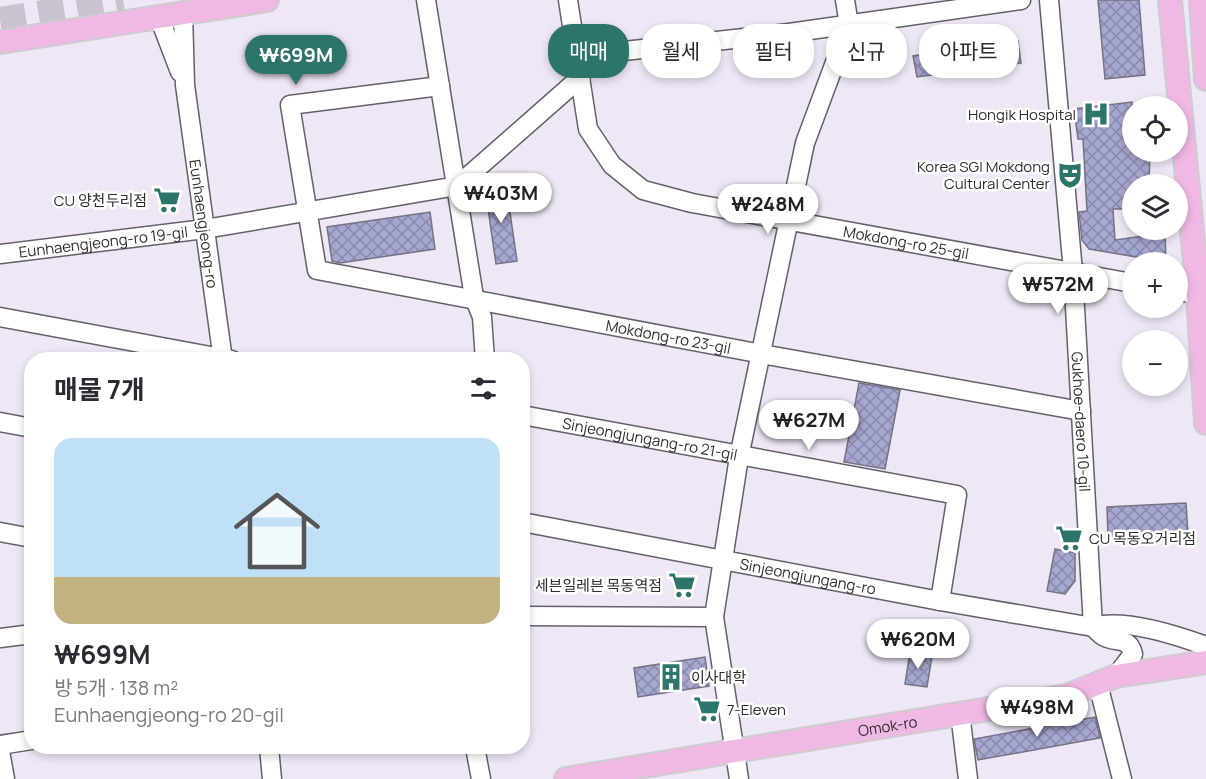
<!DOCTYPE html>
<html lang="ko">
<meta charset="utf-8">
<style>
body{margin:0;font-family:Manrope,"Noto Sans KR",sans-serif;background:#f2f2f3;color:#2b2b33;height:100vh;display:flex;flex-direction:column;font-size:22px;white-space:nowrap}
*{box-sizing:border-box;margin:0}
p{font-size:20px;color:#7c7c81}
.icon{flex:none;width:33px;height:33px;fill:none;stroke:currentColor;stroke-width:2;stroke-linecap:round;stroke-linejoin:round}
.map{position:relative;flex:1;overflow:hidden}
.panel{position:absolute;left:24px;top:352px;width:506px;height:402px;display:flex;flex-direction:column;background:#fff;border-radius:24px;box-shadow:0 3px 9px #0003}
.panel>*{flex:none}
.banner{position:absolute;left:548px;top:24px;width:568px;height:54px;display:flex;gap:12px}
.tools{position:absolute;left:1122px;top:96px;display:grid;gap:12px}
.tools a{display:grid;place-items:center;width:66px;height:66px;border-radius:50%;background:#fff;box-shadow:0 3px 9px #0003;font-size:30px}
.price{position:absolute;translate:-50% -51px;padding:0 14px;border-radius:21px;background:#fff;color:#222;font-size:20px;line-height:39px;filter:drop-shadow(0 2px 3px #0008)}
.price::after{content:'';position:absolute;left:50%;top:36px;width:18px;height:14px;margin-left:-9px;background:inherit;clip-path:polygon(0 0,100% 0,50% 100%)}
.price.current{background:#2d746a;color:#fff}
ul{padding:0;list-style:none}
li{display:grid;align-content:center;gap:12px;height:318px;padding:0 30px}
li+li{border-top:2px solid #e1e1e2}
li span{display:grid;place-items:center;height:186px;border-radius:18px;color:#555}
li>.icon{margin-inline-start:auto}
span .icon{width:108px;height:108px;fill:#fffc;stroke-width:1}
li b{font-size:26px}
h2{display:flex;justify-content:space-between;align-items:center;height:72px;padding:0 30px;font-size:26px}
.tag{padding:0 21px;border-radius:24px;background:#fff;box-shadow:0 3px 9px #0003;font-size:21px;line-height:54px}
.tag.current{background:#2d746a;color:#fff}
.map>svg:first-child{display:block}
.building{fill:url(#building-cross-hatch);stroke:#737382;stroke-width:1.5}
.lines{fill:none;stroke-linecap:round;stroke-linejoin:round}
.highway-tunnel{stroke:#c9c2cf;stroke-width:26;stroke-dasharray:26 13;stroke-linecap:butt}
.minor-casing{stroke:#655e6b;stroke-width:21}
.major-casing{stroke:#cdccce;stroke-width:26}
.minor{stroke:#fff;stroke-width:18}
.major{stroke:#efb9e3;stroke-width:22}
.labels{text-anchor:middle;dominant-baseline:central;stroke-width:5;stroke-linejoin:round;paint-order:stroke}
.poi-label{font-size:15px;fill:#2f2c31;stroke:#fff;text-anchor:end}
.street-label{font-size:15px;fill:#2f2c31;stroke:#fff}
</style>
<div class="map">
<svg width="1206" height="779" viewBox="0 0 1206 779">
<defs>
<pattern id="building-cross-hatch" width="8" height="8" patternUnits="userSpaceOnUse" patternTransform="scale(1.5)"><rect width="8" height="8" fill="#a6a7d1"/><path d="M0 0l8 8M0 8l8-8" fill="none" stroke="#88a"/></pattern>
</defs>
<rect width="100%" height="100%" fill="#efe7f6"/>
<g class="building">
<path d="M1098 0H1139L1145 75 1105 79Z"/>
<path d="M1018 41 1021 63 917 77 913 56Z"/>
<path d="M1132 102V152H1150L1149 184H1132V209H1113L1115 240 1144 236V230H1165L1166 262 1089 249 1082 240 1079 212 1087 211 1083 139H1078L1074 109Z"/>
<path d="M506 185 517 261 496 264 485 188Z"/>
<path d="M430 212 435 249 340 263 332 261 327 227Z"/>
<path d="M859 383 900 390 885 469 844 462Z"/>
<path d="M1186 503 1188 534 1108 538 1107 507Z"/>
<path d="M1055 549 1075 553V581L1065 594 1047 591Z"/>
<path d="M910 652 932 656 927 687 905 684Z"/>
<path d="M705 657 709 686 638 697 634 668Z"/>
<path d="M1095 717 1100 738 978 760 974 739Z"/>
</g>
<g class="lines">
<path class="highway-tunnel" d="M0 20 123 0"/>
<defs>
<g id="minor">
<path d="M426 0 474 297 482 317 485 360"/>
<path id="s1" d="M568 0 588 129 612 165 643 190 692 203 1132 283"/>
<path id="s2" d="M1049 0 1073 272 1093 627"/>
<path id="s3" d="M183 13 185 85 223 360"/>
<path d="M159 17 180 72"/>
<path d="M578 56 789 33 1021 0"/>
<path id="s4" d="M440 86 290 105 317 270 762 354 1081 411"/>
<path id="s5" d="M0 254 205 229 457 186 581 77"/>
<path d="M1178 291 1206 296"/>
<path d="M0 317 232 360"/>
<path id="s6" d="M522 415 957 495 940 601"/>
<path d="M0 422 32 428"/>
<path id="s7" d="M522 522 940 601 1093 627C1123 618 1176 635 1206 646"/>
<path d="M0 532 32 538"/>
<path d="M522 616 714 617"/>
<path d="M1093 627C1097 630 1101 636 1105 637 1118 643 1129 637 1133 654L1116 676"/>
<path d="M0 638 32 634"/>
<path d="M1098 684 1122 779"/>
<path d="M960 713 968 779"/>
<path d="M0 745 32 740"/>
<path d="M269 747 272 779"/>
<path d="M475 747 481 779"/>
<path d="M0 751 5 779"/>
<path d="M739 779 714 617 739 457 805 143 849 25 845 0"/>
</g>
<g id="major">
<path d="M1170 0 1198 294 1206 423"/>
<path d="M1201 0 1206 79"/>
<path d="M0 42 267 0"/>
<path id="s8" d="M566 779 1067 696 1116 676 1206 662"/>
</g>
</defs>
<use href="#minor" class="minor-casing"/>
<use href="#major" class="major-casing"/>
<use href="#minor" class="minor"/>
<use href="#major" class="major"/>
</g>
<defs>
<symbol id="hospital-bare" viewBox="-9 -9 18 18"><path d="M-5-5h3v3.5h4V-5h3V5h-3V1.5h-4V5h-3Z" fill="#2d746a" stroke="#fff" stroke-width="2.5" paint-order="stroke"/></symbol>
<symbol id="theatre-bare" viewBox="-9 -9 18 18"><path d="M-5-5.5Q0-4 5-5.5V0Q5 5 0 6Q-5 5-5 0ZM-3.3-2.5H-1v1.5H-3.3ZM1-2.5H3.3v1.5H1ZM-2.8 1Q0 5.5 2.8 1Z" fill="#2d746a" stroke="#fff" stroke-width="2.5" paint-order="stroke"/></symbol>
<symbol id="supermarket-bare" viewBox="-9 -9 18 18"><path d="M-6-5.5h2.5l.6 2H6L4.5 2H-2.5L-4.4-4H-6ZM-1.5 3.2a1.3 1.3 0 1 0 .1 0ZM3 3.2a1.3 1.3 0 1 0 .1 0Z" fill="#2d746a" stroke="#fff" stroke-width="2.5" paint-order="stroke"/></symbol>
<symbol id="building-bare" viewBox="-9 -9 18 18"><path d="M-4-6H4V6H1V3H-1V6H-4ZM-2.5-4.3h1.7v1.8h-1.7ZM.8-4.3h1.7v1.8H.8ZM-2.5-1h1.7V.8h-1.7ZM.8-1h1.7V.8H.8Z" fill="#2d746a" stroke="#fff" stroke-width="2.5" paint-order="stroke"/></symbol>
</defs>
<g fill-rule="evenodd">
<use href="#hospital-bare" x="1077" y="95" width="38" height="38"/>
<use href="#theatre-bare" x="1051" y="156" width="38" height="38"/>
<use href="#supermarket-bare" x="148" y="181" width="38" height="38"/>
<use href="#supermarket-bare" x="1050" y="519" width="38" height="38"/>
<use href="#supermarket-bare" x="663" y="566" width="38" height="38"/>
<use href="#building-bare" x="652" y="658" width="38" height="38"/>
<use href="#supermarket-bare" x="688" y="690" width="38" height="38"/>
</g>
<g class="labels">
<g class="poi-label">
<text x="1076" y="114">Hongik Hospital</text>
<text x="1050" y="166">Korea SGI Mokdong<tspan x="1050" dy="17">Cultural Center</tspan></text>
<text x="147" y="200">CU 양천두리점</text>
<text x="1089" y="538" text-anchor="start">CU 목동오거리점</text>
<text x="662" y="585">세븐일레븐 목동역점</text>
<text x="691" y="677" text-anchor="start">이사대학</text>
<text x="727" y="709" text-anchor="start">7-Eleven</text>
</g>
<g class="street-label">
<text stroke="none"><textPath href="#s3" startOffset="212">Eunhaengjeong-ro</textPath></text>
<text stroke="none"><textPath href="#s5" startOffset="104">Eunhaengjeong-ro 19-gil</textPath></text>
<text stroke="none"><textPath href="#s1" startOffset="482">Mokdong-ro 25-gil</textPath></text>
<text stroke="none"><textPath href="#s4" startOffset="676">Mokdong-ro 23-gil</textPath></text>
<text stroke="none"><textPath href="#s2" startOffset="423">Gukhoe-daero 10-gil</textPath></text>
<text stroke="none"><textPath href="#s6" startOffset="130">Sinjeongjungang-ro 21-gil</textPath></text>
<text stroke="none"><textPath href="#s7" startOffset="291">Sinjeongjungang-ro</textPath></text>
<text stroke="none"><textPath href="#s8" startOffset="326">Omok-ro</textPath></text>
</g>
</g>
</svg>
<div class="tools">
<a><svg class="icon" aria-label="locate" viewBox="0 0 24 24"><circle cx="12" cy="12" r="6"/><path d="M12 2v4M12 18v4M2 12h4M18 12h4"/></svg></a>
<a><svg class="icon" aria-label="layers" viewBox="0 0 24 24"><path d="M12 4l9 5-9 5-9-5zM3 14l9 5 9-5"/></svg></a>
<a>+</a>
<a>−</a>
</div>
<b class="price current" style="left:296px;top:86px">₩699M</b>
<b class="price" style="left:501px;top:224px">₩403M</b>
<b class="price" style="left:768px;top:235px">₩248M</b>
<b class="price" style="left:1058px;top:315px">₩572M</b>
<b class="price" style="left:809px;top:451px">₩627M</b>
<b class="price" style="left:918px;top:670px">₩620M</b>
<b class="price" style="left:1037px;top:738px">₩498M</b>
<div class="banner">
<a class="tag current">매매</a>
<a class="tag">월세</a>
<a class="tag">필터</a>
<a class="tag">신규</a>
<a class="tag">아파트</a>
</div>
<section class="panel">
<h2>매물 7개<svg class="icon" aria-label="filters" viewBox="0 0 24 24"><path d="M4 7h16M4 17h16"/><circle cx="9" cy="7" r="2"/><circle cx="15" cy="17" r="2"/></svg></h2>
<ul>
<li><span style="background:linear-gradient(#bfe0f5 75%,#c2b280 0)"><svg class="icon" aria-label="home" viewBox="0 0 24 24"><path d="M3 11l9-7 9 7M6 9v11h12V9"/></svg></span><div><b>₩699M</b><p>방 5개 · 138 m²</p><p>Eunhaengjeong-ro 20-gil</p></div></li>
</ul>
</section>
</div>
